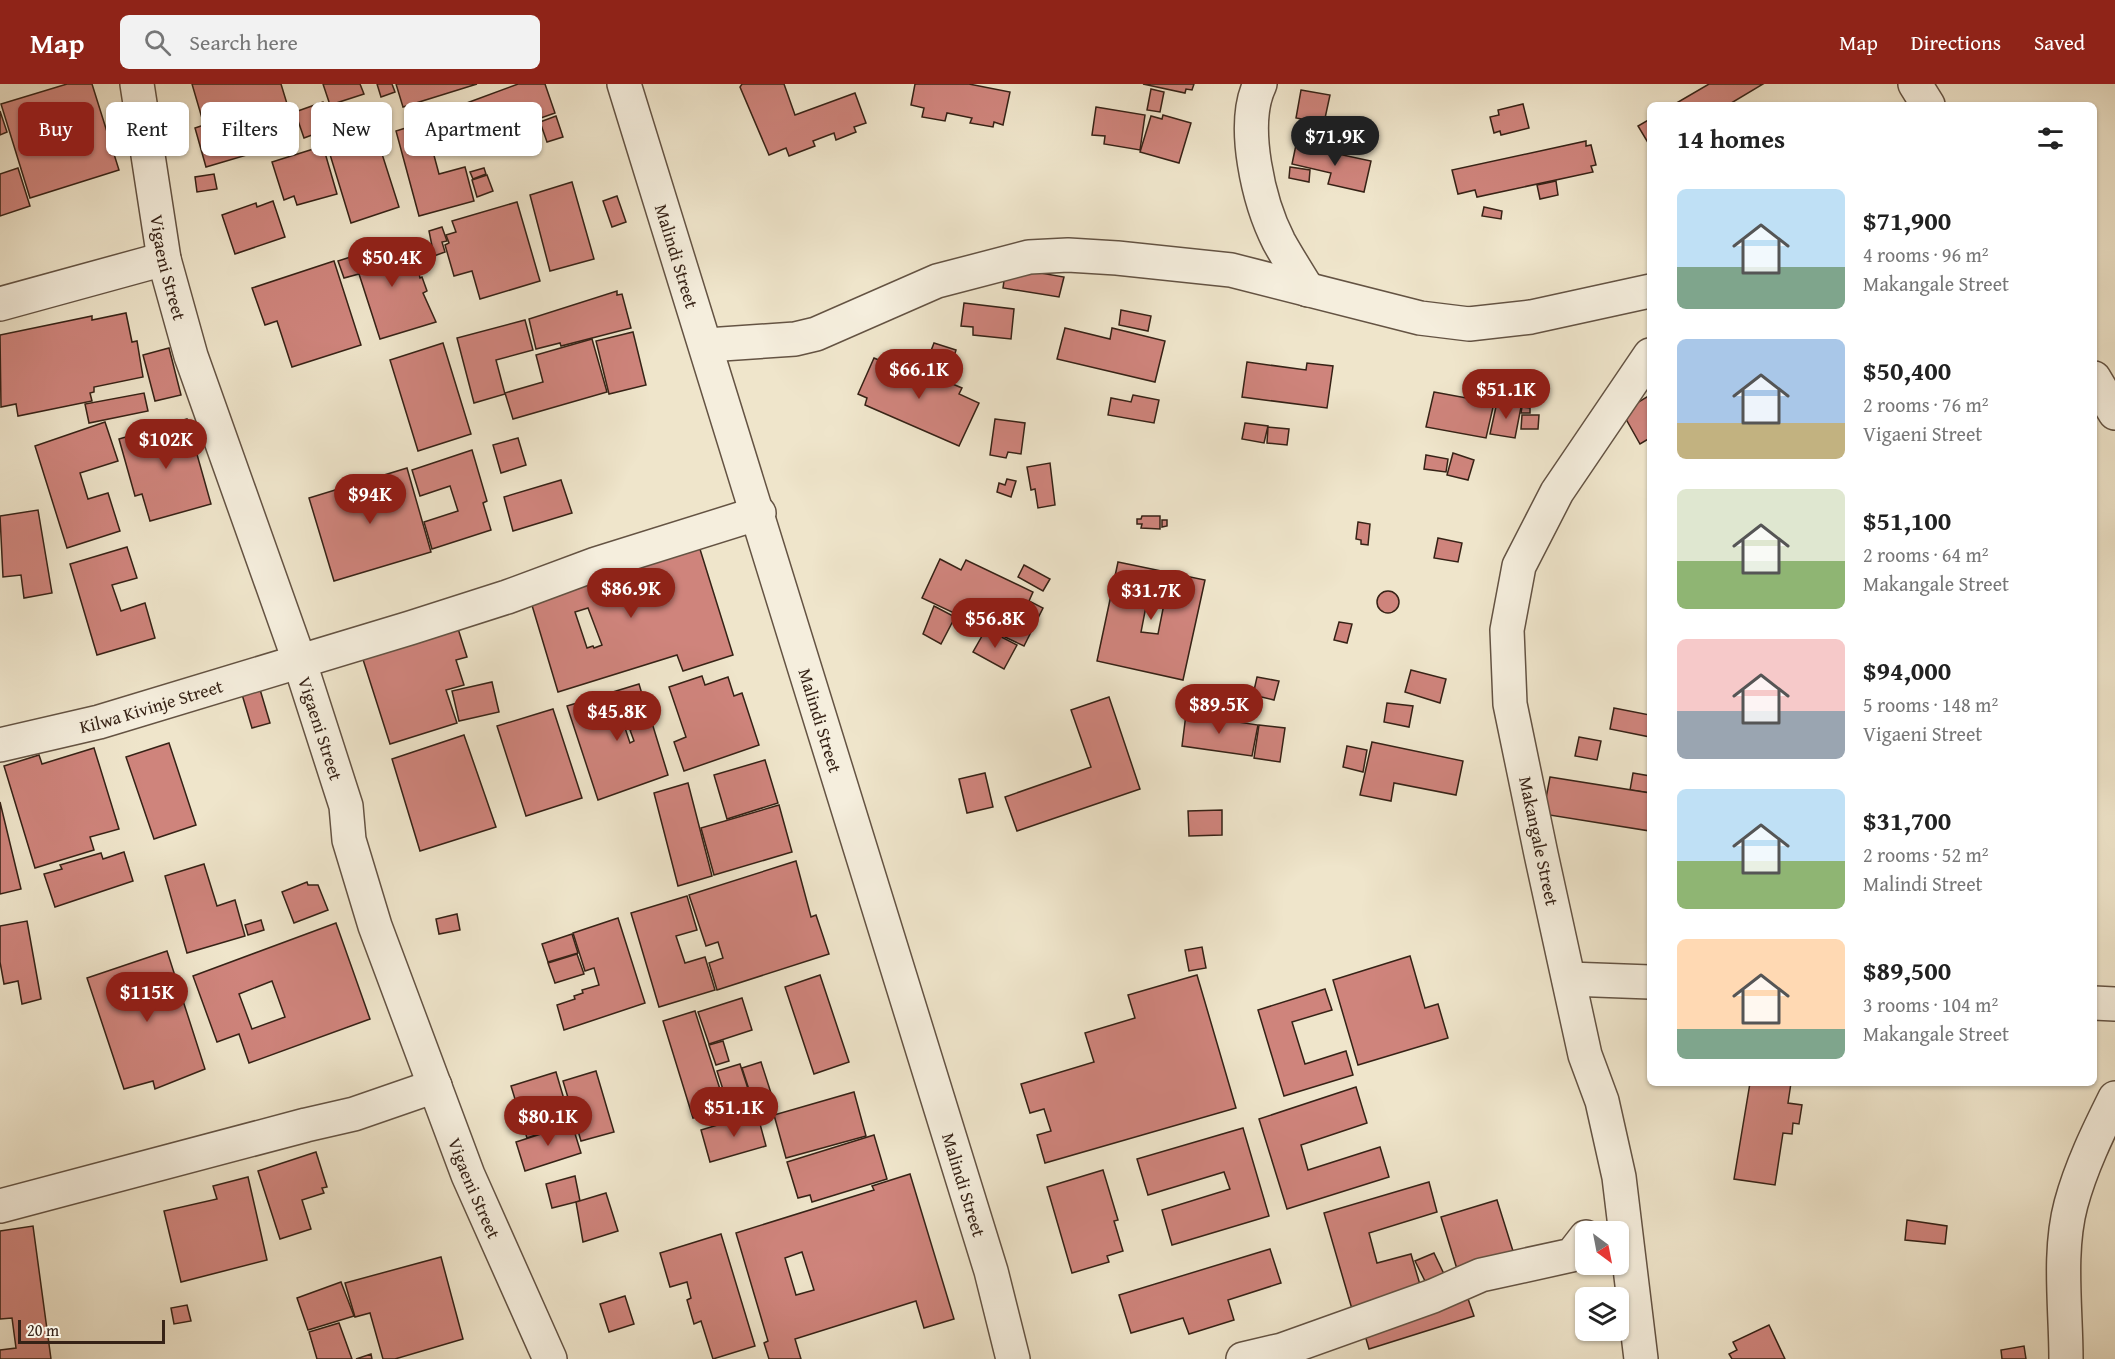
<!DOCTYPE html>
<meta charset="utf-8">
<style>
body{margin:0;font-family:"Gentium Book Plus",serif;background:#f2f2f2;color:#222;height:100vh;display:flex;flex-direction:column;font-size:22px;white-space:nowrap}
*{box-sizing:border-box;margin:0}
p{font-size:20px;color:#767676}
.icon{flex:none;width:33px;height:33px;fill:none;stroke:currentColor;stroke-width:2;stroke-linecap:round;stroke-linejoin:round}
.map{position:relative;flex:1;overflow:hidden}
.panel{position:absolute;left:1647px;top:18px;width:450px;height:984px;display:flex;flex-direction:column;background:#fff;border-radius:9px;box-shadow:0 2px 4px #0004}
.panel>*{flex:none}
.top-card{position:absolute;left:18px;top:18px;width:570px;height:54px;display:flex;gap:12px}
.needle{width:39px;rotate:148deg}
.controls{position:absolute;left:1575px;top:1137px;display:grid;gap:12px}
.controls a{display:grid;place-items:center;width:54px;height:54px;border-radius:9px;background:#fff;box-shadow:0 2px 4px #0004;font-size:30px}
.scale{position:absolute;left:18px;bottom:15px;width:147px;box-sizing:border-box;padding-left:6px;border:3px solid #362216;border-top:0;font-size:16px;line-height:21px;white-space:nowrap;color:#362216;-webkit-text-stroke:4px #f5eedd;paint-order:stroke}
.price{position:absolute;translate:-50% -51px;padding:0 14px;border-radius:21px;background:#8f2418;color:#fff;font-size:20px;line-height:39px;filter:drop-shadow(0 2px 3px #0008)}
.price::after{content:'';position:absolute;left:50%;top:36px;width:18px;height:14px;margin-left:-9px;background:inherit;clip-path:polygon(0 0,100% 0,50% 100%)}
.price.on{background:#222;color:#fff}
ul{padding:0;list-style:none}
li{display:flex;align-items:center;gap:18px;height:150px;padding:0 30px}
li span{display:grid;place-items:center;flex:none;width:168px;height:120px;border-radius:9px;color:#555}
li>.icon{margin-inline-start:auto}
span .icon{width:72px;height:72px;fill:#fffc;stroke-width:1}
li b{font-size:26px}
h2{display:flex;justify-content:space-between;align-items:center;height:72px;padding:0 30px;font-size:26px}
.chip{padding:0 21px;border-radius:9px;background:#fff;box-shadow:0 2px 4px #0004;font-size:21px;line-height:54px}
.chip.on{background:#8f2418;color:#fff}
header{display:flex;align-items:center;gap:36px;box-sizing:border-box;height:84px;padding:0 30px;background:#8f2418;color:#fff}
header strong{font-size:28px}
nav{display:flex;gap:33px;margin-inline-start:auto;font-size:21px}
.search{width:420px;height:54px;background:#f2f2f2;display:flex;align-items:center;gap:15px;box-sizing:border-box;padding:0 21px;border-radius:9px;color:#767676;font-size:22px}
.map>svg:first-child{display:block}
.building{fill:#cf847c;stroke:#362216;stroke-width:1.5;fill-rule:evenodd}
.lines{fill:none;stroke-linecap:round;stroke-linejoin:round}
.minor-casing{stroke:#645343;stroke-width:36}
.minor{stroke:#f5eedd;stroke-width:33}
.labels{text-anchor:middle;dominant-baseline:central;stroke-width:5;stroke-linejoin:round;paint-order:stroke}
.street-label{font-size:18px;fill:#362216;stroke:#f5eedd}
</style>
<header>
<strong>Map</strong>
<div class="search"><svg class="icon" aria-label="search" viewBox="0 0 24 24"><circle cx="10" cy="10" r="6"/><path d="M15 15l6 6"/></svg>Search here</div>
<nav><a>Map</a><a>Directions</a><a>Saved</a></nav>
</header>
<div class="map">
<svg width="2115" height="1275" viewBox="0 0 2115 1275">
<rect width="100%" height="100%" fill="#efe5cb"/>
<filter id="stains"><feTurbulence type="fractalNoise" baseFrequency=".00333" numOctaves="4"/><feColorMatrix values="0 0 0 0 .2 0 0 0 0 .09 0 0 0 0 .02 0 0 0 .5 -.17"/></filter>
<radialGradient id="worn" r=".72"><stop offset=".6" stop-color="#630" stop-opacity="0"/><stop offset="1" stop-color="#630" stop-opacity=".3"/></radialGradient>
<g class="building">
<path d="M67 0H92L119 86 30 114 1 20Z"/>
<path d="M192 0H281L298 56 206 83 195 44 204 41Z"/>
<path d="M323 0H360L364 10 330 21Z"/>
<path d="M377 0H392L395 8 381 13Z"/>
<path d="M396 0H477L403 23Z"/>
<path d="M518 0H545L555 29 478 56 464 20Z"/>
<path d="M742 0H784L795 31 855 9 866 39 854 43 856 48 836 56 834 49 813 57 815 62 789 72 786 64 769 71 740 3Z"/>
<path d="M915 0H969L1010 8 1003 41 994 38 993 43 970 39 972 34 947 29 945 37 922 33 924 24 911 21Z"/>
<path d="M1143 0H1194L1192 6 1186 5 1185 9Z"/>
<path d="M1709 0H1763L1728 21H1673Z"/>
<path d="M1151 5 1164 8 1160 28 1147 26Z"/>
<path d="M1301 6 1330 11 1324 39 1296 34Z"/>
<path d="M323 18 331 44 304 54 295 28Z"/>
<path d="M1523 20 1529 44 1501 51 1500 47 1494 49 1490 33 1499 31 1498 26Z"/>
<path d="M1096 23 1145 31 1140 66 1104 60 1105 52 1092 51Z"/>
<path d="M0 27 7 48 0 51Z"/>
<path d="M1163 31 1191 39 1179 79 1140 68 1151 32 1162 35Z"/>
<path d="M556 32 563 53 547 58 540 38Z"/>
<path d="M1650 35V62L1638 42Z"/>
<path d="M425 38 439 90 465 83 474 117 419 132 396 47Z"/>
<path d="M375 48 399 123 351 139 328 64Z"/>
<path d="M1586 57V62L1591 61 1596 81 1591 82 1593 88 1477 113 1475 106 1458 110 1452 86Z"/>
<path d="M1296 61 1371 77 1364 108 1328 100 1331 89 1292 80Z"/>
<path d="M323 62 337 110 297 121 294 112 284 116 272 78Z"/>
<path d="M1290 83 1310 86 1309 98 1289 94Z"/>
<path d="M18 84 30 122 0 132V90Z"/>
<path d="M484 84 486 90 473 95 470 88Z"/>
<path d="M214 90 217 105 197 108 195 93Z"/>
<path d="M487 91 493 107 477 113 472 96Z"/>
<path d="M1556 97 1558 111 1540 115 1537 101Z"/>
<path d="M572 98 594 175 550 187 530 111Z"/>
<path d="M617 112 626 138 612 143 603 117Z"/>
<path d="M273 117 285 153 235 170 222 131 256 119 257 123Z"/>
<path d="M517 118 540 197 480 215 472 187 454 192 445 161 449 159 446 151 456 148 452 137Z"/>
<path d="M1484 123 1502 127 1501 135 1482 132Z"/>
<path d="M442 143 447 157 442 158 445 168 434 172 429 147Z"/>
<path d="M410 154 420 194 422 193 427 207 423 209 436 238 380 255 359 190 344 194 338 177Z"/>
<path d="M334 177 361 261 292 283 277 237 265 241 252 204Z"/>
<path d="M1006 183 1064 193 1059 213 1003 204Z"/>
<path d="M617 207V211L622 210 631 244 561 262 560 259 536 265 529 235Z"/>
<path d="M964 219 1014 225 1011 255 973 251V243L961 242Z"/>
<path d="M1121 226 1151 232 1148 247 1119 241Z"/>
<path d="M126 229 132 258 137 257 143 293 94 303V308L90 309 92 317 18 332 16 320 1 323 0 251 92 232V236Z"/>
<path d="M525 236 533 266 496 276 505 310 474 319 457 254Z"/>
<path d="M1065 244 1110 255 1112 244 1165 257 1155 298 1057 275Z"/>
<path d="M633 248 646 301 609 310 596 257Z"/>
<path d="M592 255 607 308 513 335 505 309 543 298 536 271Z"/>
<path d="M443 259 471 350 418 367 390 276Z"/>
<path d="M934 259 956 266 947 296 929 290 934 273 929 272Z"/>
<path d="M169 264 181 311 155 317 143 271Z"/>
<path d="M874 274 893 282 895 276 962 304 959 310 979 319 959 362 865 321 867 314 858 310Z"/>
<path d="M1247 278 1306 286 1307 279 1333 282 1327 324 1242 313Z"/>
<path d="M1434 308 1494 319 1486 354 1426 343Z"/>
<path d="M144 309 148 327 89 339 85 320Z"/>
<path d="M1133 311 1159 316 1154 339 1108 331 1111 314 1131 318Z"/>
<path d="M1650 311V354L1640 360 1622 328Z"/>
<path d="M1497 318 1521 323 1515 354 1490 350Z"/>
<path d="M1522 323 1530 324V329H1521Z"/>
<path d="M1522 331H1539L1538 345H1521Z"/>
<path d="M187 335 211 420 150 437 142 410 135 412 119 355Z"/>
<path d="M995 335 1025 339 1021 370 1008 368 1006 374 990 371Z"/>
<path d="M105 338 118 377 80 389 88 415 108 409 120 447 67 464 35 362Z"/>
<path d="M1245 339 1268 342 1264 359 1242 355Z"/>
<path d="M1268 343 1289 345 1287 361 1267 359Z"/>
<path d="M518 354 526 381 501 389 493 361Z"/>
<path d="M472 366 487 417 483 419 491 446 432 465 424 438 458 427 450 402 420 412 412 386Z"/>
<path d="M1453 369 1474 376 1468 396 1447 391Z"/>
<path d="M1426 371 1448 375 1446 388 1424 385Z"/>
<path d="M1050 379 1055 421 1038 424 1035 405 1031 406 1027 383Z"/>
<path d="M407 384 431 468 334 497 309 414Z"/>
<path d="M1007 395 1016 397 1011 413 997 408 999 399 1005 401Z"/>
<path d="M561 396 572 429 513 447 504 413Z"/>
<path d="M38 426 52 509 24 514 21 491 3 493 0 432Z"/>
<path d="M1142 432H1160V445L1141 444 1142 440H1137V435H1141Z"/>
<path d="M1162 436H1167V442L1162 443Z"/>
<path d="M1358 438 1370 440 1368 461 1361 460V456L1356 455Z"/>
<path d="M1438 454 1462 459 1458 478 1434 474Z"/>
<path d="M699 462 733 571 683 587 677 571 558 608 528 508ZM588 524 602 561 594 564 593 562 587 564 575 528Z"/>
<path d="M127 463 137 494 112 501 121 527 145 519 155 554 97 571 70 480Z"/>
<path d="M940 475 961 486 966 476 1033 508 1029 517 1043 524 1024 562 922 514Z"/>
<path d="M1118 478 1205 496 1183 596 1097 577ZM1147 517 1164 520 1158 550 1141 548Z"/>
<path d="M1024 481 1050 495 1043 507 1018 493Z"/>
<circle cx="1388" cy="518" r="11"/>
<path d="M934 522 955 533 941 560 923 550Z"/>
<path d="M454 532 467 573 456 576 464 601 446 606 457 639 390 660 359 563Z"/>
<path d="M1339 538 1352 540 1347 559 1334 556Z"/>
<path d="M986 545 1017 561 1004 585 973 568Z"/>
<path d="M1411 586 1446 595 1440 619 1405 608Z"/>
<path d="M702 592 705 601 728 593 734 612 742 609 759 661 684 687 674 658 686 653 669 603Z"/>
<path d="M1257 593 1279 597 1274 616 1253 611Z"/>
<path d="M492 598 499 628 459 637 452 607Z"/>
<path d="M639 600 648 630 623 638 630 659 634 657 630 646 652 639 668 691 598 716 567 622Z"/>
<path d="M259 602 270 639 252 644 241 607Z"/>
<path d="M1109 613 1140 705 1017 747 1005 713 1091 683 1071 626Z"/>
<path d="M1387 619 1413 622 1409 643 1384 638Z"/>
<path d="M1228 621 1249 624 1247 637 1226 634Z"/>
<path d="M1614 624 1650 631V653L1610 645Z"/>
<path d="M553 625 582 714 526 732 497 642Z"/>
<path d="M1186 630 1258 641 1252 672 1182 662Z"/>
<path d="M1259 641 1285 644 1280 678 1254 674Z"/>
<path d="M464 651 496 743 420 767 392 675Z"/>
<path d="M1579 653 1601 657 1597 676 1575 672Z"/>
<path d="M1372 658 1463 677 1456 711 1394 699 1391 717 1360 711Z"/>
<path d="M169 659 196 741 154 755 126 673Z"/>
<path d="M1347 662 1367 666 1363 688 1343 683Z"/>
<path d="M94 664 119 745 90 753 94 766 35 784 4 682 39 671 42 680Z"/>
<path d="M765 676 778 719 727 735 714 691Z"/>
<path d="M985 689 993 723 967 729 959 695Z"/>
<path d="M1633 689 1650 692V709L1630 706Z"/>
<path d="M1550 693 1650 709V747L1543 730Z"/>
<path d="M688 699 712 792 678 802 654 709Z"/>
<path d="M0 718 21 805 0 810Z"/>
<path d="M779 721 792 768 714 791 701 744Z"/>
<path d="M1222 726V751L1189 752 1188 727Z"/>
<path d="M124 768 133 797 55 823 44 790 62 785 60 781 101 769 103 775Z"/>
<path d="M796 777 811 833 816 831 829 870 717 906 709 879 723 874 718 858 706 862 689 811Z"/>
<path d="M204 780 217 822 235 816 245 852 187 869 165 792Z"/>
<path d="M307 798 308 801H318L328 826 294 839 282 808Z"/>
<path d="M687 812 697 846 676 852 685 879 705 873 715 906 659 923 631 829Z"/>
<path d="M457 830 460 846 439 850 436 835Z"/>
<path d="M618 834 645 919 564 946 557 921 575 915 574 912 583 909 582 906 599 901 594 884 585 887 573 849Z"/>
<path d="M261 836 264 846 248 851 245 841Z"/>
<path d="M27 837 41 915 22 920 18 897 4 900 0 878V842Z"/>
<path d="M336 839 370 935 249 979 239 950 217 958 193 892ZM272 897 285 933 252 945 239 910Z"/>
<path d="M572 850 578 869 548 878 542 860Z"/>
<path d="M1202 863 1206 884 1189 887 1185 866Z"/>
<path d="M167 867 205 985 155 1005 153 997 124 1005 87 894Z"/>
<path d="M577 870 584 890 555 899 548 879Z"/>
<path d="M1410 872 1425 924 1438 920 1448 954 1358 981 1333 896Z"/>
<path d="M820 891 849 978 814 990 785 903Z"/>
<path d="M1197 891 1236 1024 1045 1079 1037 1051 1051 1047 1044 1025 1030 1029 1021 1000 1094 978 1085 949 1135 934 1128 911Z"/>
<path d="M1325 905 1332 926 1292 938 1305 980 1346 967 1353 991 1284 1012 1258 926Z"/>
<path d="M742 914 752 946 709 960 698 928Z"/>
<path d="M695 927 726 1024 693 1034 663 937Z"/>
<path d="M723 957 729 977 716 981 709 961Z"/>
<path d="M761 978 771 1009 752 1015 742 984Z"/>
<path d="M740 980 751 1014 728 1021 717 987Z"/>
<path d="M596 987 614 1048 581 1057 563 997Z"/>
<path d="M556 988 571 1039 527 1054 511 1002Z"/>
<path d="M1750 999H1791L1788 1019 1802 1021 1799 1040 1793 1039 1792 1050 1783 1049 1775 1101 1734 1095Z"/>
<path d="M1356 1003 1367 1039 1301 1061 1308 1086 1380 1063 1389 1093 1287 1125 1259 1035Z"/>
<path d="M854 1008 866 1052 786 1074 774 1031Z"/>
<path d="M757 1029 766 1062 710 1078 701 1046Z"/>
<path d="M572 1040 581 1069 525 1087 516 1058Z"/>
<path d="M1243 1044 1269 1132 1172 1161 1162 1126 1230 1105 1224 1088 1148 1111 1137 1075Z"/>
<path d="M874 1051 887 1095 812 1118 810 1111 798 1114 787 1078Z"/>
<path d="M316 1068 327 1103 322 1104 324 1109 302 1116 311 1145 280 1155 258 1087Z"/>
<path d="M1103 1086 1118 1136 1114 1137 1123 1167 1107 1172 1109 1178 1072 1189 1047 1103Z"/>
<path d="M910 1090 954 1235 924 1244 916 1217 795 1255 801 1275H769L764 1259 768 1257 736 1149 874 1106 872 1102ZM802 1168 814 1206 796 1211 785 1174Z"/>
<path d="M575 1092 580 1117 552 1124 546 1100Z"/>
<path d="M248 1093 267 1176 181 1198 164 1127 217 1115 213 1102Z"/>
<path d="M1429 1098 1437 1128 1369 1149 1377 1179 1411 1170 1421 1204 1352 1225 1324 1129Z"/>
<path d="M606 1109 618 1147 583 1158 576 1118Z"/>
<path d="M1497 1116 1513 1167 1457 1185 1441 1133Z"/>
<path d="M1907 1136 1947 1142 1945 1160 1905 1156Z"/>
<path d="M33 1142 51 1275H0V1266L16 1264 12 1234 0 1235V1147Z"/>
<path d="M721 1150 755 1262 713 1275 701 1237 694 1240 687 1216 691 1214 687 1198 670 1203 660 1169Z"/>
<path d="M1270 1165 1281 1199 1228 1216 1234 1236 1189 1250 1183 1234 1131 1249 1119 1211Z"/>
<path d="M1434 1169 1444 1190 1426 1199 1415 1177Z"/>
<path d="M441 1173 463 1255 395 1275H383L370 1229 355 1233 345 1199Z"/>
<path d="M341 1198 354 1232 308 1246 297 1214Z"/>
<path d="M1466 1209 1474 1232 1369 1265 1362 1241Z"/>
<path d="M625 1212 634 1240 609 1248 600 1220Z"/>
<path d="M187 1221 191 1237 174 1240 171 1224Z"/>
<path d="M339 1239 352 1275H317L309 1248Z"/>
<path d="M1769 1241 1785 1275H1732L1729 1270 1737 1266 1733 1258Z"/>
<path d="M2024 1262 2026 1275H2002L2001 1266Z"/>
<path d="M371 1270 372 1275H356Z"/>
</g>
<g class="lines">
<defs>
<g id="minor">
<path id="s1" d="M137 0 164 175 191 272 299 576 346 722 349 756 375 842 468 1091 550 1275"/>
<path id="s2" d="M624 0 991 1187 1013 1275"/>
<path d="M1260 0C1240 41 1259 119 1279 158 1288 174 1298 190 1308 206"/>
<path d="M1915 0 1928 21"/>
<path d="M0 220 164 175"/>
<path d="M707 261 795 255 816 250 937 197 1029 173 1068 171 1117 174 1231 186 1420 234 1469 240 1531 233 1650 207"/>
<path d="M2094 294 2115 329"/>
<path id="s3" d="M0 661 99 638 410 544 507 513 596 480 759 429"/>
<path d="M1569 895 1650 898"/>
<path d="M2094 919 2115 920"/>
<path d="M0 1122 306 1041 354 1030 435 1002"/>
<path d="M1243 1275 1282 1266 1433 1212 1481 1191 1572 1171 1586 1153"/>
<path d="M1641 1275 1619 1093 1602 1017 1585 971 1541 770 1510 620 1507 546 1519 482 1557 408 1650 271"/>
<path d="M2066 1275C2066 1225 2058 1168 2071 1120 2081 1083 2098 1048 2115 1014"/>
</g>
</defs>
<use href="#minor" class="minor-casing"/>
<use href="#minor" class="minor"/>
</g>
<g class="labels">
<g class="street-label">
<text stroke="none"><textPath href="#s2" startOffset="180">Malindi Street</textPath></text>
<text stroke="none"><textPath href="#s1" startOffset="186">Vigaeni Street</textPath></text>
<text stroke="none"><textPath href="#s3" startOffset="156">Kilwa Kivinje Street</textPath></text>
<text stroke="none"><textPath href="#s2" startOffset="666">Malindi Street</textPath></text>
<text stroke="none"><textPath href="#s1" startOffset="672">Vigaeni Street</textPath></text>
<text transform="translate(1539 757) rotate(78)">Makangale Street</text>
<text stroke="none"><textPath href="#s2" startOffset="1152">Malindi Street</textPath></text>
<text stroke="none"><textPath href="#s1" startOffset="1158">Vigaeni Street</textPath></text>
</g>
</g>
<rect width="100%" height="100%" filter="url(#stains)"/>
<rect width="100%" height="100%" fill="url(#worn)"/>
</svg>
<div class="controls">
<a><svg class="needle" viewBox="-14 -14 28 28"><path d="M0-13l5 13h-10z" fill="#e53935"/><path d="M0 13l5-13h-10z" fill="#767676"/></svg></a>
<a><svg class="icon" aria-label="layers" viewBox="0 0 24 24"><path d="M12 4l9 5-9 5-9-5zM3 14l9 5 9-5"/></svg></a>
</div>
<div class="scale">20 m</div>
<b class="price on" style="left:1335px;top:83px">$71.9K</b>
<b class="price" style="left:392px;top:204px">$50.4K</b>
<b class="price" style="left:919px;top:316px">$66.1K</b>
<b class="price" style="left:1506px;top:336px">$51.1K</b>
<b class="price" style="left:166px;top:386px">$102K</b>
<b class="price" style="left:370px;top:441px">$94K</b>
<b class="price" style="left:631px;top:535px">$86.9K</b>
<b class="price" style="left:1151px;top:537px">$31.7K</b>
<b class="price" style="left:995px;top:565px">$56.8K</b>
<b class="price" style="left:1219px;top:651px">$89.5K</b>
<b class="price" style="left:617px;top:658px">$45.8K</b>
<b class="price" style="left:147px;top:939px">$115K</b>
<b class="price" style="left:734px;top:1054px">$51.1K</b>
<b class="price" style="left:548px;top:1063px">$80.1K</b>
<div class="top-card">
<a class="chip on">Buy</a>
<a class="chip">Rent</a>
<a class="chip">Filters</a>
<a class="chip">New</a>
<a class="chip">Apartment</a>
</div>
<section class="panel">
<h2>14 homes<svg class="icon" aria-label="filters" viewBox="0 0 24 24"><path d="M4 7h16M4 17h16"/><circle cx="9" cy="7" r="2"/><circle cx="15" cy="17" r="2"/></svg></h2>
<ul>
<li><span style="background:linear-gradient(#bfe0f5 65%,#7fa58c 0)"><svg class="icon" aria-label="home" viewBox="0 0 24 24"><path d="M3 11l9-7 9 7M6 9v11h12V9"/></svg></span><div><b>$71,900</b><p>4 rooms · 96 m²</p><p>Makangale Street</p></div></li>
<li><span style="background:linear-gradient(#a9c7e8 70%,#c2b280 0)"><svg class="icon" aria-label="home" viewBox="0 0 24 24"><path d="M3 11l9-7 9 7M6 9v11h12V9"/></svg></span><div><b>$50,400</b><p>2 rooms · 76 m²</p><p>Vigaeni Street</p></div></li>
<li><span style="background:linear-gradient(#dfe7d0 60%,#8fb573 0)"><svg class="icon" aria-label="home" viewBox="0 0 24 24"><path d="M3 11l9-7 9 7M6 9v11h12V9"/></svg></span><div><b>$51,100</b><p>2 rooms · 64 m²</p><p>Makangale Street</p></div></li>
<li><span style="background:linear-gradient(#f6c9c9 60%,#9aa5b1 0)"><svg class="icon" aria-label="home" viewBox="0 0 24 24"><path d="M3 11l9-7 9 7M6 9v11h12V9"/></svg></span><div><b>$94,000</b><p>5 rooms · 148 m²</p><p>Vigaeni Street</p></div></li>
<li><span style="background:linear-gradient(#bfe0f5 60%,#8fb573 0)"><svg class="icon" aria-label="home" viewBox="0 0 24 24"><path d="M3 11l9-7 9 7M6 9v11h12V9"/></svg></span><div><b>$31,700</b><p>2 rooms · 52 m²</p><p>Malindi Street</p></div></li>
<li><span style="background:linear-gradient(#ffd9b3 75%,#7fa58c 0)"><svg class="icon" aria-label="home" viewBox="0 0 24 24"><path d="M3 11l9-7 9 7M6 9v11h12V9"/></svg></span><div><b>$89,500</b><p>3 rooms · 104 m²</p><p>Makangale Street</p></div></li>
</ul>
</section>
</div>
